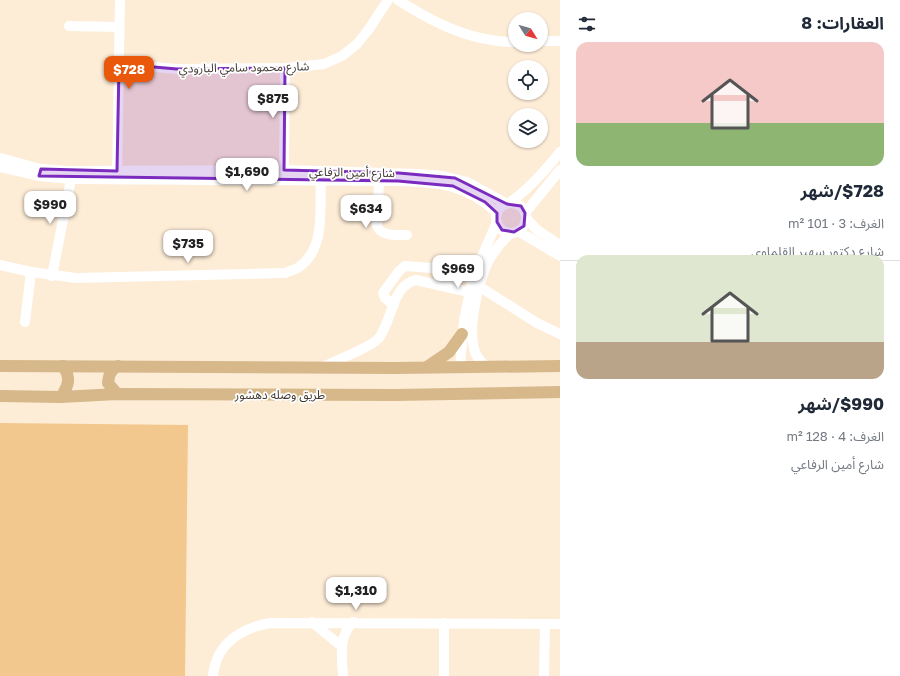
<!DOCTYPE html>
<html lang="ar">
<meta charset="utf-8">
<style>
body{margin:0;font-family:"Golos Text","Noto Sans Arabic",sans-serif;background:#f2f2f3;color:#1f2937;direction:rtl;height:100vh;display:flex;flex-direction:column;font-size:15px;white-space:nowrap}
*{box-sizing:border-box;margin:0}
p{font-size:13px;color:#747a83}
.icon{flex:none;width:22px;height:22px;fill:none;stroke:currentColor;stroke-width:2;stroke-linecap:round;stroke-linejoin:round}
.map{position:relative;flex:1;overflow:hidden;direction:ltr}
.panel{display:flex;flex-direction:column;background:#fff;width:340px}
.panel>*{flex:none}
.needle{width:26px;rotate:127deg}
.fabs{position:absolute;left:508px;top:12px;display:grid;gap:8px}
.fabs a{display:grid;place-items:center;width:40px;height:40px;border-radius:50%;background:#fff;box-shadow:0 1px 3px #0004;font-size:20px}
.price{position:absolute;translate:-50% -34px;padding:0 9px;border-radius:8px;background:#fff;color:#222;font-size:13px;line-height:26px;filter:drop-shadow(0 1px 2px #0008)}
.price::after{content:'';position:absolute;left:50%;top:24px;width:12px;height:9px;margin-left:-6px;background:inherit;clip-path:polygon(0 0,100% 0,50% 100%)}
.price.on{background:#ea580c;color:#fff}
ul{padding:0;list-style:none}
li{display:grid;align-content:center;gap:8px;height:212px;padding:0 16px}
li+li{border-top:1px solid #e0e1e3}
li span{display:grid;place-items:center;height:124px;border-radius:12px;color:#555}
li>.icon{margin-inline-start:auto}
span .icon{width:72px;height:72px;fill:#fffc;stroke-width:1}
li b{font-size:17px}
h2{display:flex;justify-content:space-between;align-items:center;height:48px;padding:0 16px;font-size:17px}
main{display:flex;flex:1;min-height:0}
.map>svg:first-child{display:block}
.green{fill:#f3c88f}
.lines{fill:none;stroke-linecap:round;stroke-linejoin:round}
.minor{stroke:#fff;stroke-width:10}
.major{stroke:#d6b88b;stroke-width:12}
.marked{fill:#7b2cbf;fill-opacity:0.2;stroke:#7b2cbf;stroke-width:3;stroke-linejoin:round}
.labels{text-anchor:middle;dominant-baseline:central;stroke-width:3.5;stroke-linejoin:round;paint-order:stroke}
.street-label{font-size:12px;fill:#403a31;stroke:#fff}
</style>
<main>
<section class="panel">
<h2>العقارات: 8<svg class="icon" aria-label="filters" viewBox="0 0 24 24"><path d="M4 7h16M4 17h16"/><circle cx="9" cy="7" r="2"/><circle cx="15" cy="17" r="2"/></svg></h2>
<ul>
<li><span style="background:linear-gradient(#f6c9c9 65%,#8fb573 0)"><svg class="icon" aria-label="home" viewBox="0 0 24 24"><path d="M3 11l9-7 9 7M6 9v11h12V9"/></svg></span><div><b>$728/شهر</b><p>الغرف: 3 · 101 m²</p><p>شارع دكتور سهير القلماوي</p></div></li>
<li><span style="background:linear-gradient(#dfe7d0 70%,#b9a48a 0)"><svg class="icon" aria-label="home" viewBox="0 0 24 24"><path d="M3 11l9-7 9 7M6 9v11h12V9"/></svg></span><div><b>$990/شهر</b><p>الغرف: 4 · 128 m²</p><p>شارع أمين الرفاعي</p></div></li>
</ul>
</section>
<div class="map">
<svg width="560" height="676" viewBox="0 0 560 676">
<rect width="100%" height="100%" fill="#fdecd6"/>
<path class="green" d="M0 423 188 425 185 676H0Z"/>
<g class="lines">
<g class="minor">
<path d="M398 0C434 23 471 42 515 42"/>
<path d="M69 26 119 27"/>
<path d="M541 41H560"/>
<path d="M119 64 177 69 285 68 324 64 342 56 357 44 369 29 388 0"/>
<path d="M0 158 41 169 68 171 284 170 418 174 443 176 467 182 507 204"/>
<path d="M0 167 39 176 71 179 398 181C438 182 466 184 497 213"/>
<path d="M284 170 285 68"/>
<path d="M117 177 120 0"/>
<path d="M379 182 377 226C382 237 397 235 407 235"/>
<path d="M509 203C529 189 545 171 560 152"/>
<circle cx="511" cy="218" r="15"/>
<path d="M525 213 560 170"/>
<path d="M526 218 537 230 560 245"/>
<path d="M518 231 560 256"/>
<path d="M0 265 31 272 76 278 285 273C289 271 295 270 299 267 327 248 319 205 321 175"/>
<path d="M52 276 71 179"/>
<path d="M480 287 537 323 560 334"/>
<path d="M394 305 385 298 383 293 399 271 405 266 445 269 450 276 448 287"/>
<path d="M25 322 31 272"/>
<path d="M486 366C481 362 476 357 474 349 468 326 478 283 488 262 494 251 502 241 511 233"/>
<path d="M323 367C336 360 370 348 379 338 392 321 392 285 416 280L469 292"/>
<path d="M460 367 464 320 473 277 497 222"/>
<path d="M312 622 341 646"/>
<path d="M213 676C216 644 241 628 270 623L560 624"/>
<path d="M343 676C342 656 338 637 353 622"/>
<path d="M444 676V623"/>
<path d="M544 676 545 624"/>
</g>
<g class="major">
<path d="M0 366 395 368 560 366"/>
<path d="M427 367 449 352 462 334"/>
<path d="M117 394 108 383C109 375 110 370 118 366"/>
<path d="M0 396 61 397 117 394 395 395 560 392"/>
<path d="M61 397C69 385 71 378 63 366"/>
</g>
</g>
<path class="marked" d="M119 64 177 69 285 68 284 170 399 173 455 178 507 204 521 206 525 213 524 226 514 232 502 230 497 222V213L485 202 453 186 398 181 39 176 41 169 117 171Z"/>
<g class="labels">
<g class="street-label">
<text transform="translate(244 67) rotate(-1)">شارع محمود سامي البارودي</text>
<text transform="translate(352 172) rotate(1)">شارع أمين الرفاعي</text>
<text x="280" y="394">طريق وصله دهشور</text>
</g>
</g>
</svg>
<div class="fabs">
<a><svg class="needle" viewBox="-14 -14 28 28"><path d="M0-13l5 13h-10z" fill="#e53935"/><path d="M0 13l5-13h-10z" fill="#747a83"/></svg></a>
<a><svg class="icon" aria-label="locate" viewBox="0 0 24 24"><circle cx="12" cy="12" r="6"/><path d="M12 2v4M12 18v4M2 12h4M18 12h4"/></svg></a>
<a><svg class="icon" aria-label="layers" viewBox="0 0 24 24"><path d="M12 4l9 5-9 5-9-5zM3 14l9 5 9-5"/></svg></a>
</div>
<b class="price on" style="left:129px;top:90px">$728</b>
<b class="price" style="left:273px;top:119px">$875</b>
<b class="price" style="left:247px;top:192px">$1,690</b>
<b class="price" style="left:50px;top:225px">$990</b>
<b class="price" style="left:366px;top:229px">$634</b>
<b class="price" style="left:188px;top:264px">$735</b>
<b class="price" style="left:458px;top:289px">$969</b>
<b class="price" style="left:356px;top:611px">$1,310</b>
</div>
</main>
